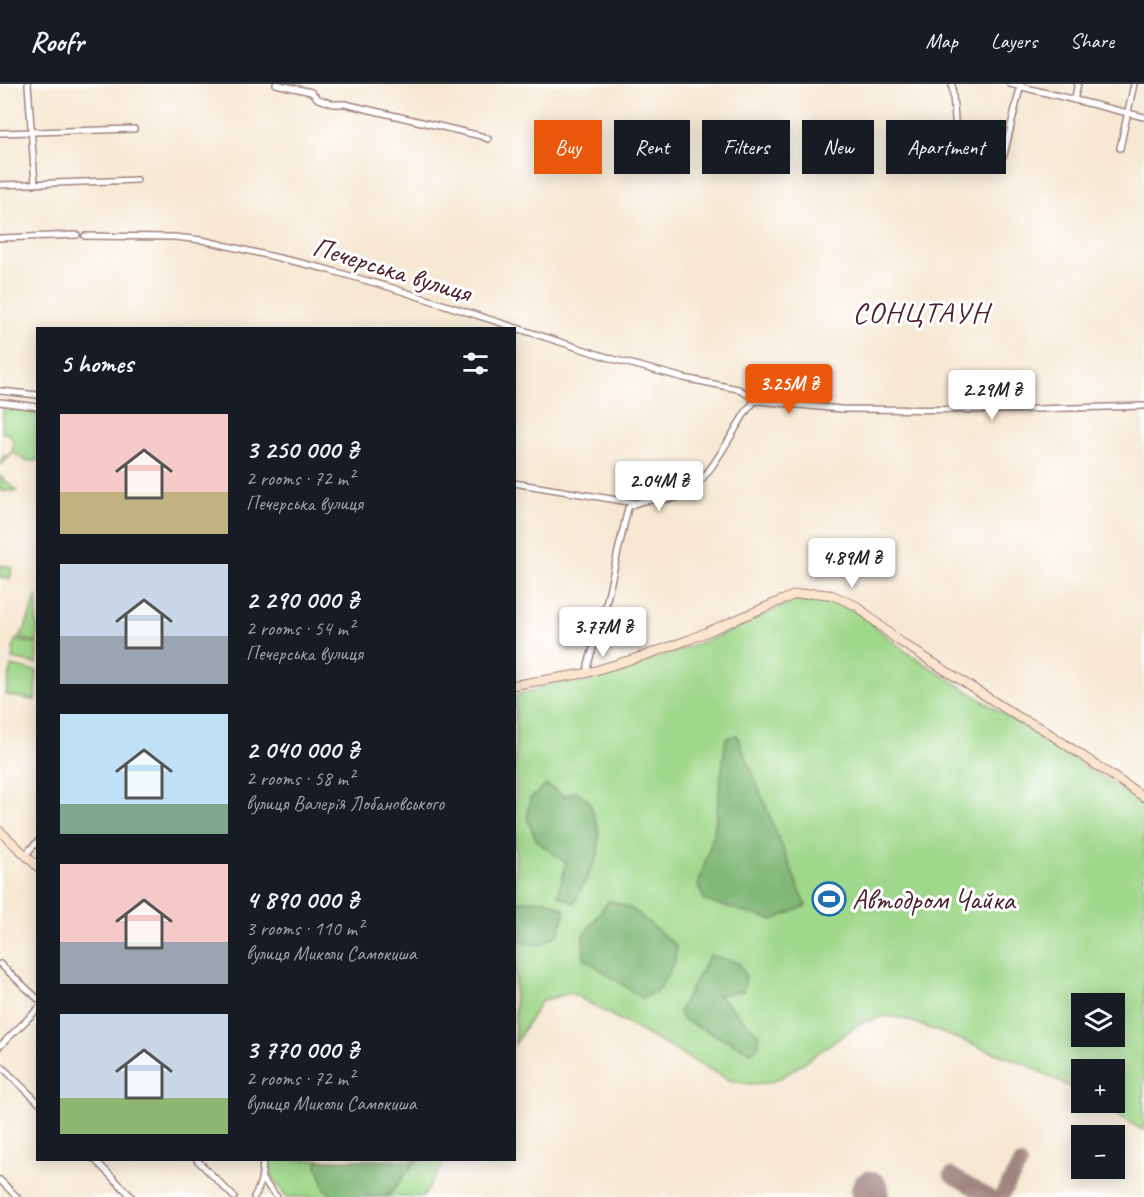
<!DOCTYPE html>
<meta charset="utf-8">
<style>
body{margin:0;font-family:Caveat,sans-serif;background:#242831;color:#f1f3f6;height:100vh;display:flex;flex-direction:column;font-size:22px;white-space:nowrap}
*{box-sizing:border-box;margin:0}
p{font-size:20px;color:#9ea1a6}
.icon{flex:none;width:33px;height:33px;fill:none;stroke:currentColor;stroke-width:2;stroke-linecap:round;stroke-linejoin:round}
.map{position:relative;flex:1;overflow:hidden}
.details{position:absolute;left:36px;top:243px;width:480px;height:834px;display:flex;flex-direction:column;background:#171b24;border-radius:0px;box-shadow:0 3px 15px #0003}
.details>*{flex:none}
.guide{position:absolute;left:534px;top:36px;width:519px;height:54px;display:flex;gap:12px}
.tools{position:absolute;left:1071px;top:909px;display:grid;gap:12px}
.tools a{display:grid;place-items:center;width:54px;height:54px;border-radius:0px;background:#171b24;box-shadow:0 3px 15px #0003;font-size:30px}
.price{position:absolute;translate:-50% -51px;padding:0 14px;border-radius:6px;background:#fff;color:#222;font-size:20px;line-height:39px;filter:drop-shadow(0 2px 3px #0008)}
.price::after{content:'';position:absolute;left:50%;top:36px;width:18px;height:14px;margin-left:-9px;background:inherit;clip-path:polygon(0 0,100% 0,50% 100%)}
.price.on{background:#ea580c;color:#fff}
ul{padding:0;list-style:none}
li{display:flex;align-items:center;gap:18px;height:150px;padding:0 24px}
li span{display:grid;place-items:center;flex:none;width:168px;height:120px;border-radius:0px;color:#555}
li>.icon{margin-inline-start:auto}
span .icon{width:72px;height:72px;fill:#fffc;stroke-width:1}
li b{font-size:26px}
h2{display:flex;justify-content:space-between;align-items:center;height:72px;padding:0 24px;font-size:26px}
.pill{padding:0 21px;border-radius:0px;background:#171b24;box-shadow:0 3px 15px #0003;font-size:21px;line-height:54px}
.pill.on{background:#ea580c;color:#fff}
header{display:flex;align-items:center;gap:36px;box-sizing:border-box;height:84px;padding:0 30px;background:#171b24;border-bottom:2px solid #363941}
header strong{font-size:28px}
nav{display:flex;gap:33px;margin-inline-start:auto;font-size:21px}
.map>svg:first-child{display:block}
.green{fill:#a0d88b;stroke:#757c5b;stroke-width:1.5;fill-rule:evenodd}
.forest{fill:#80b877;stroke:#656c51;stroke-width:1.5}
.lines{fill:none;stroke-linecap:round;stroke-linejoin:round}
.taxiway{stroke:#a0847f;stroke-width:15}
.runway{stroke:#a0847f;stroke-width:38}
.street-casing{stroke:#a0847f;stroke-width:8}
.secondary-casing{stroke:#a0847f;stroke-width:10}
.street{stroke:#fff;stroke-width:5}
.secondary{stroke:#fce5cf;stroke-width:8}
.labels{text-anchor:middle;dominant-baseline:central;stroke-width:6;stroke-linejoin:round;paint-order:stroke}
.street-label{font-size:28px;fill:#4a1f2b;stroke:#fff}
.poi-label{font-size:28px;fill:#4a1f2b;stroke:#fff;text-anchor:start}
.neighbourhood-label{font-size:30px;letter-spacing:1.5px;fill:#4a1f2b;stroke:#fff}
</style>
<header>
<strong>Roofr</strong>
<nav><a>Map</a><a>Layers</a><a>Share</a></nav>
</header>
<div class="map">
<svg width="1144" height="1113" viewBox="0 0 1144 1113">
<rect width="100%" height="100%" fill="#fff"/>
<filter id="ink" filterUnits="userSpaceOnUse"><feTurbulence type="fractalNoise" baseFrequency=".0167" numOctaves="2"/><feDisplacementMap in="SourceGraphic" scale="12" xChannelSelector="R" yChannelSelector="G"/><feConvolveMatrix kernelMatrix="1 2 1 2 8 2 1 2 1" color-interpolation-filters="sRGB"/></filter>
<filter id="wash" filterUnits="userSpaceOnUse"><feTurbulence type="fractalNoise" baseFrequency=".008" numOctaves="4" result="noise"/><feDisplacementMap in="SourceGraphic" scale="24" xChannelSelector="R" yChannelSelector="G"/><feGaussianBlur stdDeviation="1.35" result="paint"/><feColorMatrix in="noise" values="0 0 0 0 0 0 0 0 0 0 0 0 0 0 0 0 0 1.4 0 .05"/><feComposite in="paint" operator="in"/></filter>
<g filter="url(#wash)">
<rect width="100%" height="100%" fill="#f6e8d3"/>
<g class="green">
<path d="M3 321 37 325V377H26L14 369 0 381 3 372H9C15 363 15 357 8 349H2Z"/>
<path d="M0 391V392L17 407H0Z"/>
<path d="M0 481 12 483 10 495 0 493Z"/>
<path d="M37 511V558L18 554 25 545Z"/>
<path d="M800 514 823 516 848 524 866 535 905 567 1144 720V1047L1097 1019 1114 1018V986H1082L1081 1009 1028 981 902 934 885 932 861 939 784 992 768 999 749 1000 729 996 571 909 541 917 515 960V612L550 600 587 598 716 553ZM1082 920H1114V952H1082Z"/>
<path d="M15 556 37 560V580L12 575Z"/>
<path d="M11 582 37 587 35 616 6 611Z"/>
<path d="M270 1076H445L423 1113H286L272 1093Z"/>
</g>
<g class="forest">
<path d="M737 651 806 822 773 836 705 817 698 802 714 749 726 654Z"/>
<path d="M546 701 565 712 576 707 589 717 599 747 598 771 574 819 558 811 566 779 537 757 527 734 530 715Z"/>
<path d="M547 816 565 826 559 850 540 861 521 858 515 852V817Z"/>
<path d="M609 816 634 826 676 862 675 877 659 906 642 914 584 874 583 852Z"/>
<path d="M710 871 739 879 746 893 743 907 718 911 759 951V961L752 968 683 936 679 927Z"/>
<path d="M318 1076H417L391 1109 384 1113H335L325 1105 317 1081Z"/>
</g>
<g class="lines">
<g class="taxiway">
<path d="M951 1091 989 1113"/>
<path d="M1001 1113 1020 1080"/>
</g>
<path class="runway" d="M870 1106V1113"/>
</g>
</g>
<g filter="url(#ink)">
<g class="lines">
<defs>
<g id="street">
<path d="M28 0 35 100"/>
<path d="M276 0 311 8 318 15 334 20H345L481 52 488 55"/>
<path d="M952 0 957 58"/>
<path d="M1010 0 1144 33"/>
<path d="M1074 16 1078 0"/>
<path d="M0 49 134 45"/>
<path d="M1120 64 1134 0"/>
<path d="M1004 71 1021 0"/>
<path d="M0 101 137 96"/>
<path d="M85 152 174 153 202 156 322 184 389 203 613 275 684 294 738 305 759 317 840 325 1001 326 1144 322"/>
<path d="M0 154 77 151"/>
<path d="M0 307 38 311"/>
<path d="M0 318 38 323"/>
<path d="M514 399 635 419"/>
<path d="M587 589 588 580 603 533 628 424C641 412 665 419 682 412 706 401 732 349 747 326L754 318 759 317"/>
<path d="M25 771 38 757"/>
<path d="M0 880 38 915"/>
<path d="M0 962 38 925"/>
<path d="M0 981 38 1018"/>
<path d="M95 1076 132 1113"/>
<path d="M197 1076 234 1113"/>
<path d="M262 1095 277 1113"/>
<path d="M0 1096 17 1113"/>
<path d="M254 1113C262 1101 262 1090 263 1076"/>
</g>
<g id="secondary">
<path d="M514 601 587 589 646 571 688 556 794 511 814 509 832 511 857 522 896 555 1017 632 1041 644 1144 713"/>
<path d="M0 747 38 783"/>
</g>
</defs>
<use href="#street" class="street-casing"/>
<use href="#secondary" class="secondary-casing"/>
<use href="#street" class="street"/>
<use href="#secondary" class="secondary"/>
</g>
</g>
<defs>
<symbol id="stadium-ring" viewBox="-11 -11 22 22"><circle r="9.5" fill="#fff" stroke="#1f6fb2" stroke-width="1.5"/><path d="M0-5a6.5 5 0 1 0 0 10a6.5 5 0 1 0 0-10ZM-3.5-1.8h7v3.6h-7Z" fill="#1f6fb2"/></symbol>
</defs>
<g fill-rule="evenodd">
<use href="#stadium-ring" x="810" y="796" width="38" height="38"/>
</g>
<g class="labels">
<g class="street-label">
<text transform="translate(392 185) rotate(17)">Печерська вулиця</text>
</g>
<g class="poi-label">
<text x="852" y="815">Автодром Чайка</text>
</g>
<g class="neighbourhood-label">
<text x="921" y="228">СОНЦТАУН</text>
</g>
</g>
</svg>
<div class="tools">
<a><svg class="icon" aria-label="layers" viewBox="0 0 24 24"><path d="M12 4l9 5-9 5-9-5zM3 14l9 5 9-5"/></svg></a>
<a>+</a>
<a>−</a>
</div>
<b class="price on" style="left:789px;top:331px">3.25M ₴</b>
<b class="price" style="left:992px;top:337px">2.29M ₴</b>
<b class="price" style="left:659px;top:428px">2.04M ₴</b>
<b class="price" style="left:852px;top:505px">4.89M ₴</b>
<b class="price" style="left:603px;top:574px">3.77M ₴</b>
<div class="guide">
<a class="pill on">Buy</a>
<a class="pill">Rent</a>
<a class="pill">Filters</a>
<a class="pill">New</a>
<a class="pill">Apartment</a>
</div>
<section class="details">
<h2>5 homes<svg class="icon" aria-label="filters" viewBox="0 0 24 24"><path d="M4 7h16M4 17h16"/><circle cx="9" cy="7" r="2"/><circle cx="15" cy="17" r="2"/></svg></h2>
<ul>
<li><span style="background:linear-gradient(#f6c9c9 65%,#c2b280 0)"><svg class="icon" aria-label="home" viewBox="0 0 24 24"><path d="M3 11l9-7 9 7M6 9v11h12V9"/></svg></span><div><b>3 250 000 ₴</b><p>2 rooms · 72 m²</p><p>Печерська вулиця</p></div></li>
<li><span style="background:linear-gradient(#c9d6e8 60%,#9aa5b1 0)"><svg class="icon" aria-label="home" viewBox="0 0 24 24"><path d="M3 11l9-7 9 7M6 9v11h12V9"/></svg></span><div><b>2 290 000 ₴</b><p>2 rooms · 54 m²</p><p>Печерська вулиця</p></div></li>
<li><span style="background:linear-gradient(#bfe0f5 75%,#7fa58c 0)"><svg class="icon" aria-label="home" viewBox="0 0 24 24"><path d="M3 11l9-7 9 7M6 9v11h12V9"/></svg></span><div><b>2 040 000 ₴</b><p>2 rooms · 58 m²</p><p>вулиця Валерія Лобановського</p></div></li>
<li><span style="background:linear-gradient(#f6c9c9 65%,#9aa5b1 0)"><svg class="icon" aria-label="home" viewBox="0 0 24 24"><path d="M3 11l9-7 9 7M6 9v11h12V9"/></svg></span><div><b>4 890 000 ₴</b><p>3 rooms · 110 m²</p><p>вулиця Миколи Самокиша</p></div></li>
<li><span style="background:linear-gradient(#c9d6e8 70%,#8fb573 0)"><svg class="icon" aria-label="home" viewBox="0 0 24 24"><path d="M3 11l9-7 9 7M6 9v11h12V9"/></svg></span><div><b>3 770 000 ₴</b><p>2 rooms · 72 m²</p><p>вулиця Миколи Самокиша</p></div></li>
</ul>
</section>
</div>
